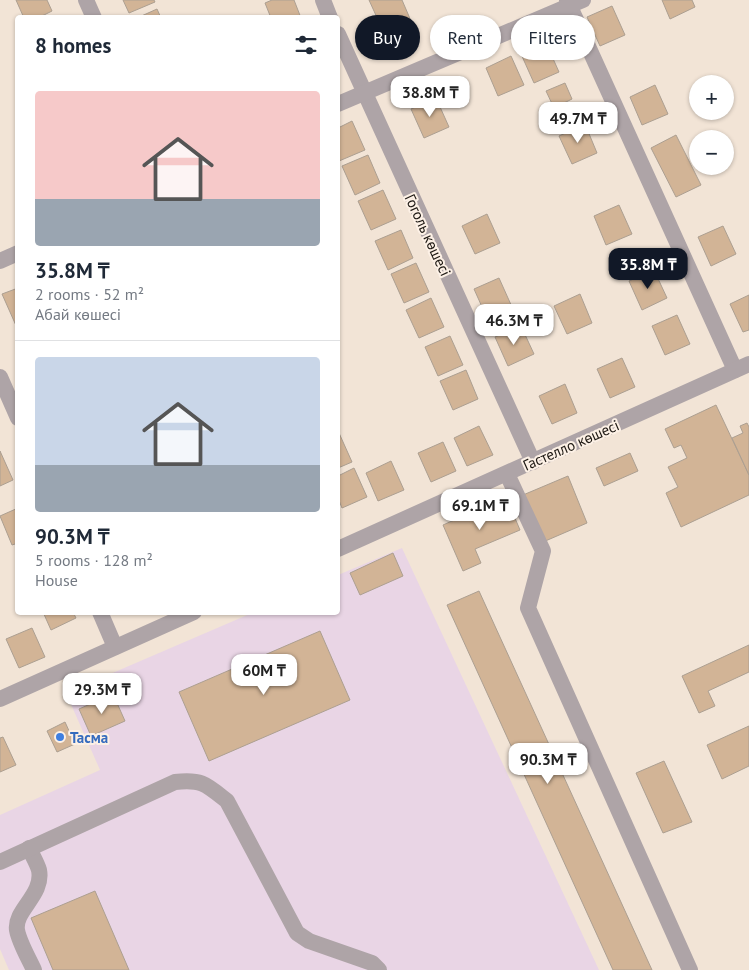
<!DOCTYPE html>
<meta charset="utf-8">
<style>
body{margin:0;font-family:"PT Sans",sans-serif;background:#f2f2f3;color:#1f2937;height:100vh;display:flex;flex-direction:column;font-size:19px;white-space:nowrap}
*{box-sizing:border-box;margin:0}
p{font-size:16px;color:#747a83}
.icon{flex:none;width:28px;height:28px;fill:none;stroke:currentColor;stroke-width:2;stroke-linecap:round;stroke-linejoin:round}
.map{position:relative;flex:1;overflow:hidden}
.side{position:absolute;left:15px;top:15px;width:325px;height:600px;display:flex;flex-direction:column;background:#fff;border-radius:5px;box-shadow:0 1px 4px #0004}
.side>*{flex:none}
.hud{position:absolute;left:355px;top:15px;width:319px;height:45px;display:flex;gap:10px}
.fabs{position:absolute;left:689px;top:75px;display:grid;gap:10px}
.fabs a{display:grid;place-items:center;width:45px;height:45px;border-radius:50%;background:#fff;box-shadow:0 1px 4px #0004;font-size:25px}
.price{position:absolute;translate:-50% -42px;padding:0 11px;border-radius:10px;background:#fff;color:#222;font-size:16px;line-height:32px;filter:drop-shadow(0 1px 2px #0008)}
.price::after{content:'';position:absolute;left:50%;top:30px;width:15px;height:11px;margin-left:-8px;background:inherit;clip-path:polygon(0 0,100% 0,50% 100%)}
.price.on{background:#111827;color:#fff}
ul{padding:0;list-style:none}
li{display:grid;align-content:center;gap:10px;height:265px;padding:0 20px}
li+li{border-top:1px solid #e0e1e3}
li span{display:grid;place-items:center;height:155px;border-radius:5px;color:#555}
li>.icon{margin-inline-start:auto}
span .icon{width:90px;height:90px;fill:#fffc;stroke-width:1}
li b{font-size:21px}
h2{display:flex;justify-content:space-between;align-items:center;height:60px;padding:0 20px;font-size:21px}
.tag{padding:0 18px;border-radius:22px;background:#fff;box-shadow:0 1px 4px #0004;font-size:18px;line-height:45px}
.tag.on{background:#111827;color:#fff}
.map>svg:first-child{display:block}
.industrial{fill:#e9d5e5}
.building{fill:#d2b496;stroke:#ac9f91}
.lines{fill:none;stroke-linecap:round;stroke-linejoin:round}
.minor{stroke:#aea4a7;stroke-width:16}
.shop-dot{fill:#3f7fe0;stroke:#fdf1e6;stroke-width:2}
.labels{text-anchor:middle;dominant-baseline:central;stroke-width:4;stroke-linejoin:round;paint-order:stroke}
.street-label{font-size:15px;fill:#1c1712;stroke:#fdf1e6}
.shop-label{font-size:15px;font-weight:bold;fill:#366cbe;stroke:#fdf1e6;text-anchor:start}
</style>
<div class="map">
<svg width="749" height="970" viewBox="0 0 749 970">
<rect width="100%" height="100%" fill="#f2e4d6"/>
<path class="industrial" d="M402 548 599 970H9L0 949V815L100 770 66 693 252 613 338 612V575Z"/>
<g class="building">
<path d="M16 0H47L52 11 38 18H24Z"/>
<path d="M123 0H154L155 2 129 13Z"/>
<path d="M272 0H294L301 18H271L265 3Z"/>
<path d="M369 0H402L411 21 384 33Z"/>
<path d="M662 0H692L695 7 670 19Z"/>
<path d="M612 6 625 35 600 46 587 17Z"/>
<path d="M157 9 161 18H137Z"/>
<path d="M546 43 559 72 534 83 521 54Z"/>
<path d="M511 56 524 85 498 96 486 68Z"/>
<path d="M565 83 572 99 554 108 546 91Z"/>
<path d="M655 85 668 114 642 125 630 97Z"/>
<path d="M436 98 449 127 424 138 411 109Z"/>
<path d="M352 121 365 150 339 161 338 157V128Z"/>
<path d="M585 124 597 153 572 164 559 136Z"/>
<path d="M676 135 701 185 676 197 651 148Z"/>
<path d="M368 155 380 183 355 195 342 166Z"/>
<path d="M383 190 396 219 371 230 358 201Z"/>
<path d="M619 205 632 234 606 245 594 216Z"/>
<path d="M487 214 500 243 475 254 462 226Z"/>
<path d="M723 226 736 254 711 266 698 237Z"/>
<path d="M401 230 413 258 388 270 375 241Z"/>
<path d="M416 263 429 292 404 303 391 274Z"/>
<path d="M654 270 667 298 642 310 629 281Z"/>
<path d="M499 278 512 307 487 318 474 289Z"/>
<path d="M18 288V330L2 294Z"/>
<path d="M580 294 592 323 567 334 554 306Z"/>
<path d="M749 295V330L743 332 730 304Z"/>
<path d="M431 298 444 327 419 338 406 310Z"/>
<path d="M677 315 690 344 665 355 652 326Z"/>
<path d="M521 326 534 354 508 366 495 337Z"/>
<path d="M450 336 463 365 438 376 425 347Z"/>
<path d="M622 358 635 387 610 398 597 369Z"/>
<path d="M466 370 478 399 453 410 440 381Z"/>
<path d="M565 384 577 413 552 424 539 396Z"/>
<path d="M716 405 749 475V495L681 527 666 493 678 487 668 467 687 458 681 445 674 448 665 429Z"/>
<path d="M747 423 749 427V475L732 438 743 433 740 426Z"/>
<path d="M479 426 493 455 467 466 454 438Z"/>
<path d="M339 433 352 462 338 468V434Z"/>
<path d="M443 442 456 471 431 482 418 453Z"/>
<path d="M0 451 13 480 0 486Z"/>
<path d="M630 453 638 471 604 486 596 468Z"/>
<path d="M391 461 404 490 378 501 366 473Z"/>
<path d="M354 468 367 497 342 508 338 498V476Z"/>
<path d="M568 476 587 523 543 542 523 495Z"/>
<path d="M506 497 520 530 475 549 481 563 463 571 443 525Z"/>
<path d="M18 508V543L12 545 0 516Z"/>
<path d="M393 553 403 576 360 595 350 573Z"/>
<path d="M479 591 494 624 652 970H613L447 605Z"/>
<path d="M43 612H73L76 618 51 630Z"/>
<path d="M32 628 45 657 19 668 6 639Z"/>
<path d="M320 631 350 700 209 761 179 692Z"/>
<path d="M749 645V672L708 691 715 706 699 713 682 676Z"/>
<path d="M113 694 125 721 91 736 79 709Z"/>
<path d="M65 722 75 744 57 752 47 731Z"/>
<path d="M749 726V766L722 779 707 745Z"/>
<path d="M3 737 16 765 0 772V738Z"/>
<path d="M664 761 692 822 663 833 636 773Z"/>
<path d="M95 891 129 970H53L31 918Z"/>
</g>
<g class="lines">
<g class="minor">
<path d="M86 0 94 18"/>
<path d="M323 0 330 18"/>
<path d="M567 0 735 370"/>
<path d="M338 34 533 462"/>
<path d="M338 104 583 0"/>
<path d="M0 261 18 253"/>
<path d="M0 377 18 418"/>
<path d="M507 474 543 551 528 608 690 970"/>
<path d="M338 549 749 364"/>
<path d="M100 612 115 647"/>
<path d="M0 699 194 612"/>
<path d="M29 848C32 855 37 863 39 870 44 895 14 910 17 930 19 942 29 959 34 970"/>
<path d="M0 862 175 782C202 779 206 784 227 801L297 933 309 941 372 963 379 970"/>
</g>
</g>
<circle class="shop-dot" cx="60" cy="737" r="5"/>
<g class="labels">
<g class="street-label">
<text transform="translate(428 235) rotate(65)">Гоголь көшесі</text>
<text transform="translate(571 445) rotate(-24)">Гастелло көшесі</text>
</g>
<g class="shop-label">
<text x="70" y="737">Тасма</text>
</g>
</g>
</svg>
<div class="fabs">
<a>+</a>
<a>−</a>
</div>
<b class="price" style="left:430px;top:118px">38.8M ₸</b>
<b class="price" style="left:578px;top:144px">49.7M ₸</b>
<b class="price on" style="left:648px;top:290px">35.8M ₸</b>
<b class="price" style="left:514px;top:346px">46.3M ₸</b>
<b class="price" style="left:480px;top:531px">69.1M ₸</b>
<b class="price" style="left:264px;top:696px">60M ₸</b>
<b class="price" style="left:102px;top:715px">29.3M ₸</b>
<b class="price" style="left:548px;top:785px">90.3M ₸</b>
<div class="hud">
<a class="tag on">Buy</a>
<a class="tag">Rent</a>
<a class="tag">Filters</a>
</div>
<section class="side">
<h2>8 homes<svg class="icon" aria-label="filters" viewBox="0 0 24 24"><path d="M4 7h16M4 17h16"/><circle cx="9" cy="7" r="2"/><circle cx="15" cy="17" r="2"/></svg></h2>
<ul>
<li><span style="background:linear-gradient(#f6c9c9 70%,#9aa5b1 0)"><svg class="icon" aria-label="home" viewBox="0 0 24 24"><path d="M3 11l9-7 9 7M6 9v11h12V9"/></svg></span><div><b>35.8M ₸</b><p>2 rooms · 52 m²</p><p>Абай көшесі</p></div></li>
<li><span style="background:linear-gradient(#c9d6e8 70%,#9aa5b1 0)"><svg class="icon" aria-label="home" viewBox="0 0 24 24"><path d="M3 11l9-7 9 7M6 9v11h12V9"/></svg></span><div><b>90.3M ₸</b><p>5 rooms · 128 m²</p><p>House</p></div></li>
</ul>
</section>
</div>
